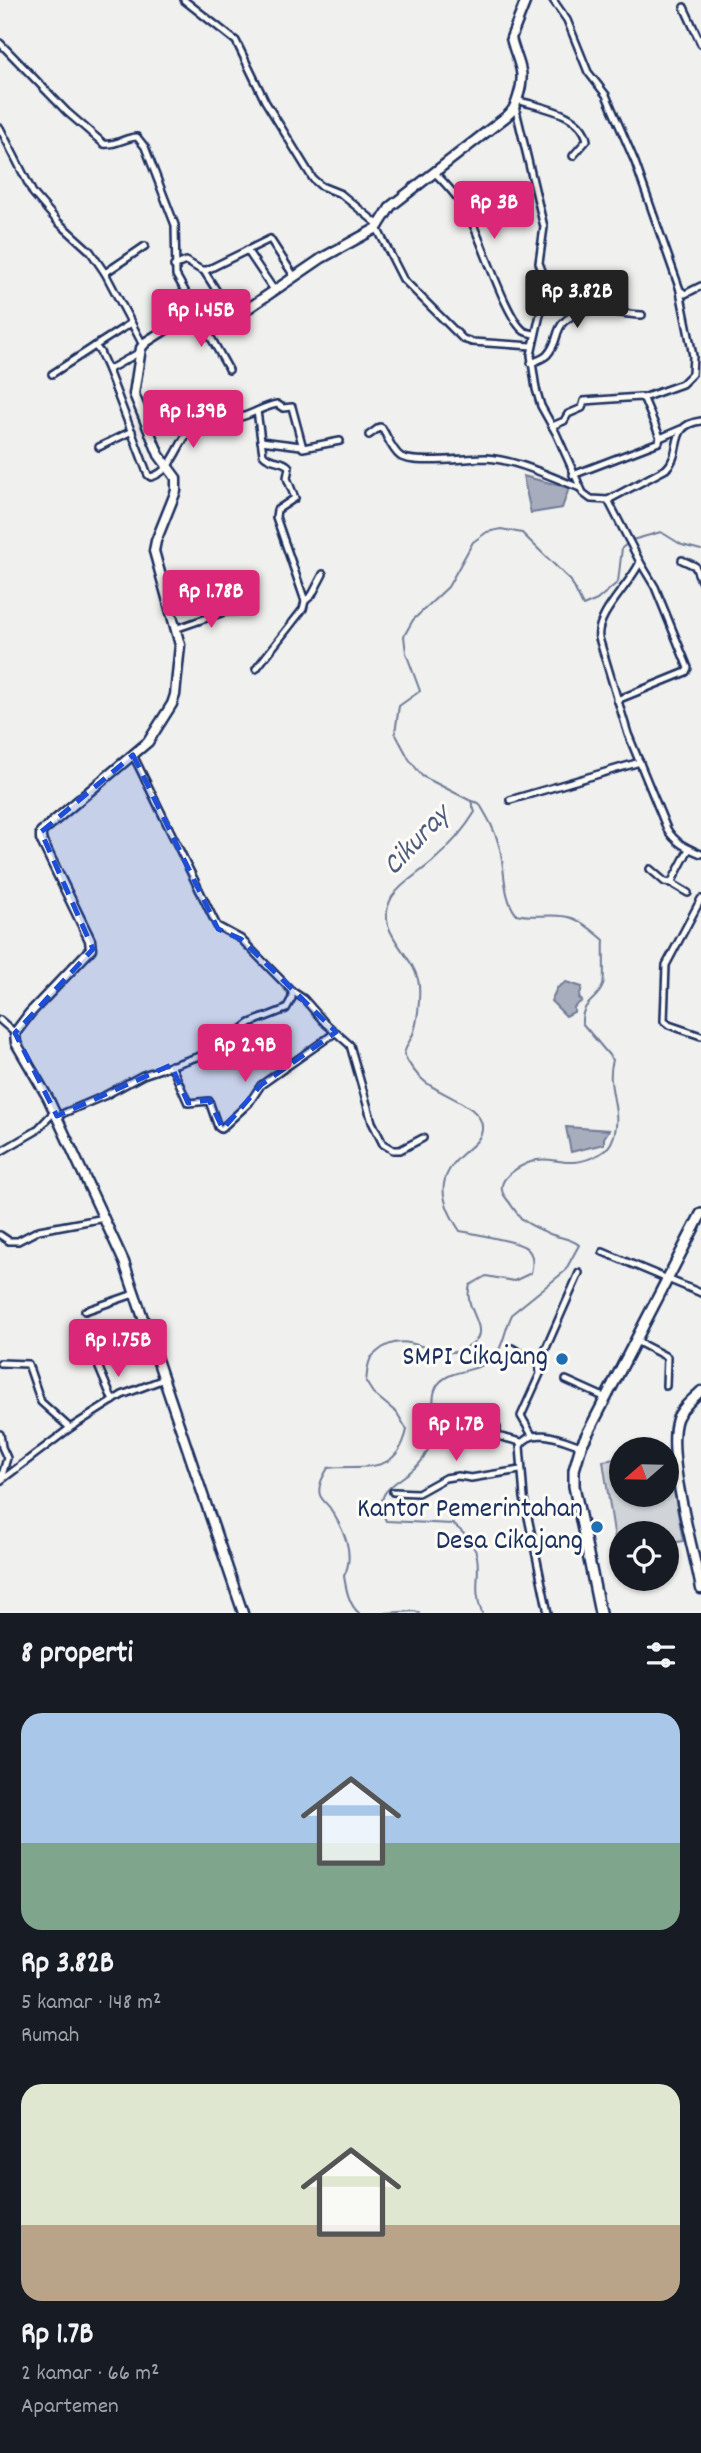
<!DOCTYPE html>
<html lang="id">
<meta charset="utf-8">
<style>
body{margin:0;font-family:Dekko,sans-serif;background:#242831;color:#f1f3f6;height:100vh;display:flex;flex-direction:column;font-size:26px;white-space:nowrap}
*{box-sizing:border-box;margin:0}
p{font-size:23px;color:#9ea1a6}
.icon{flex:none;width:38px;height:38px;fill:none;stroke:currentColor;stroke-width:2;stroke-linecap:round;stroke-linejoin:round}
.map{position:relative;height:1613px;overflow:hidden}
.drawer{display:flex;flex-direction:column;background:#171b24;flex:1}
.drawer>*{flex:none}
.needle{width:46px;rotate:250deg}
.fabs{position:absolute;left:609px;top:1437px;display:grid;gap:14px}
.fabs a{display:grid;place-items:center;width:70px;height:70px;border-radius:50%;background:#171b24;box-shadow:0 2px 5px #0004;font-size:35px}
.price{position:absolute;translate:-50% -60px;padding:0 16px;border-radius:7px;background:#db2777;color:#fff;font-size:23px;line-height:46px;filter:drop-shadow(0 2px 4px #0008)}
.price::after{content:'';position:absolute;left:50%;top:42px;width:21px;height:16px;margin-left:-10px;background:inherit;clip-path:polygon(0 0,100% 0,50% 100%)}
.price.selected{background:#222;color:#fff}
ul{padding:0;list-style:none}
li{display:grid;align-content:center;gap:14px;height:371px;padding:0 21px}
li span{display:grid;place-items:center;height:217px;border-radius:21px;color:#555}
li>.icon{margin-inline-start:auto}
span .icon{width:126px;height:126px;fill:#fffc;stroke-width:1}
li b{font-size:30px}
h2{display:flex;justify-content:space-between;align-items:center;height:84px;padding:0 21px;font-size:30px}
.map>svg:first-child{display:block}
.green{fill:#d0d3d8;stroke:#76819b;stroke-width:2}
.water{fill:#a7adbd;stroke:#6f7b97;stroke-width:2}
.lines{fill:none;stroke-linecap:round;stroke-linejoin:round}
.stream{stroke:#6f7b97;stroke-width:2}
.street-casing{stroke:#1b2f5e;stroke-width:10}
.secondary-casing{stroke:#1b2f5e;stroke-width:13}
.primary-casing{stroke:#1b2f5e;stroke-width:14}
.street{stroke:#fdfcf7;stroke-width:5}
.secondary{stroke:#fdfcf7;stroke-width:8}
.primary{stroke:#fdfcf7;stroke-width:9}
.marked{fill:#1d4ed8;fill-opacity:0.2;stroke:#1d4ed8;stroke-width:5;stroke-dasharray:14 9;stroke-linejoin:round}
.poi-dot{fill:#1f6fb2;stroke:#fdfcf7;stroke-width:2.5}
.labels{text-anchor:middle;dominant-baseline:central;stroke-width:6;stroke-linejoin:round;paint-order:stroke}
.poi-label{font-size:28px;fill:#1b2f5e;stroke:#fdfcf7;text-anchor:end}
.water-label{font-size:30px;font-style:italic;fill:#4c5b7f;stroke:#fdfcf7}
</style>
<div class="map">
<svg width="701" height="1613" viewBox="0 0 701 1613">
<rect width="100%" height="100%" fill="#f0f0ee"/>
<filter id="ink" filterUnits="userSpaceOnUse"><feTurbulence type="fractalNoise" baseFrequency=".0143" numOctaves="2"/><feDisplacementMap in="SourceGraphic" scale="14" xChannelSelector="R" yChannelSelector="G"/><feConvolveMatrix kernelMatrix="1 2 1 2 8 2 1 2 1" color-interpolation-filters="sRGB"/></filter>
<g filter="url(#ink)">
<path class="green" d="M667 1451 683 1541 667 1544V1533H621V1551L617 1552 603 1461 621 1458V1494H667Z"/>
<g class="water">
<path d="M523 476 569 488 562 508 531 513Z"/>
<path d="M566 982 582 987 579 998 582 1001 574 1007V1012L566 1016 551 1001 557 988Z"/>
<path d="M566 1127 609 1130 604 1138V1144L571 1152Z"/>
</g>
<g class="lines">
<g class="stream">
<path d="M471 801 479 803C488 818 496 832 500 849 505 869 503 898 516 914 535 919 554 912 572 918 584 922 594 932 604 940 603 950 605 977 603 985 598 1001 581 1001 582 1023L613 1060C604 1089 626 1113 611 1143 605 1155 582 1163 569 1162 559 1162 548 1158 537 1160 523 1164 490 1179 506 1198 511 1204 516 1213 522 1219 528 1225 542 1230 550 1234 560 1238 571 1238 579 1245L565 1271 513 1313C504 1328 505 1348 490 1361 477 1372 453 1369 440 1382 429 1393 435 1414 434 1429 433 1439 428 1451 423 1459 408 1482 368 1485 386 1521L453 1524C496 1557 467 1576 482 1613"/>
<path d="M359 1613C349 1605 346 1589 344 1576 356 1553 343 1529 330 1508 327 1504 321 1499 320 1495 317 1486 324 1475 328 1468 364 1464 396 1477 407 1430L397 1413 373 1393 366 1382C367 1375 367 1366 370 1360 371 1356 374 1355 377 1352 408 1325 437 1365 465 1348 469 1345 476 1342 478 1337 484 1322 463 1306 470 1285L486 1276 514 1281 531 1273C538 1245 520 1244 499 1239 486 1236 473 1233 460 1231 439 1199 435 1177 466 1151 473 1145 481 1139 482 1130 485 1105 438 1095 423 1080 415 1073 408 1063 404 1054 406 1046 410 1041 413 1034 418 1022 420 998 419 985 415 952 372 933 392 897 402 882 420 873 433 861 449 847 464 830 475 812L471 801 422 776 409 759 395 733 399 706 420 691 406 653 404 636 413 620 448 587 473 542 487 532 501 529 522 533 571 581 583 606 597 600 618 582 622 548 632 540 661 532 682 545 701 550"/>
<path d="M386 1613 415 1611 419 1613"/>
</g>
<defs>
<g id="street">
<path d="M184 0 236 41 265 101 313 179 321 186 341 194 380 226"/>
<path d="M553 0 567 20 588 72 606 95 635 162 680 290 685 294 701 286"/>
<path d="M684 7 701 44"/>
<path d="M0 43 67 112 104 144C116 146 125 137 137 137L145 147 175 225 176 275 229 370"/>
<path d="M517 100C541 108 581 112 587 140L573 156"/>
<path d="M515 106 544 227 539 263 547 283 531 355 536 389 541 406 556 433 583 493 591 499 608 500 666 469C684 452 667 425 701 421"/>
<path d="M0 128 33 193 58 222 90 251 105 273 143 345"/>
<path d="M434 172C447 185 459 198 468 214 481 237 506 319 524 331 527 333 531 333 534 334"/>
<path d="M377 228 403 279 463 339 472 342 532 346"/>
<path d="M247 250 274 290"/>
<path d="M174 266 186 261 201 270H207L270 239 294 276"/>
<path d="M204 271 234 318"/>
<path d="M105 273 145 246"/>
<path d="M95 346 131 323"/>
<path d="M531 363C536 361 543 359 547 355 564 337 548 322 585 311 599 308 626 315 642 315"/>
<path d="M108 370 148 475 151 477C176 470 177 439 196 424 201 420 220 415 227 416 230 417 233 419 237 418 252 415 261 407 277 404L283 408 292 407 303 448 340 441"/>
<path d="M52 374 95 346 100 352 108 370 140 352"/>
<path d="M643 398 682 384 692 374 693 356 680 291"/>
<path d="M552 426 564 421 568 414 582 408 584 401 640 397 644 399 660 437 659 442 573 475"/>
<path d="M369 435 380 427 382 428C387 436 392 450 400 456 412 465 468 458 486 458 518 460 551 477 580 488"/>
<path d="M660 438 681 429"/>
<path d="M261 441 301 446"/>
<path d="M99 447 132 431"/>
<path d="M608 500 640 562C630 585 595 615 599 638L628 734 667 829C675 843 687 848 701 854"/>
<path d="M682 560 695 566 701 581"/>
<path d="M305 601 312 595 323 574"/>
<path d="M175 629 224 612 242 611"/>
<path d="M256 669 303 609 305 601 276 517 277 510 295 498 287 478 289 467C283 459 270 463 263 454L257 411"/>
<path d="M617 700 686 672 688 668 655 587 640 562"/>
<path d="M133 755 217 926 241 939 292 991 304 999 325 1023 350 1045 372 1122 383 1144 393 1150H400L423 1138"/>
<path d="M510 800 640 762"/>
<path d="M650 869 665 882 671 883 689 849"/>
<path d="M671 883 688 893"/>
<path d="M701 899 666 965 664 1021 669 1025 701 1036"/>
<path d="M0 1020 15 1033"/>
<path d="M171 1065 188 1103 209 1101 218 1127 221 1129 249 1103 261 1085 336 1032"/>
<path d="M57 1116 104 1096 143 1075 215 1051 250 1023 286 1009 292 998V991"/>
<path d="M0 1152 36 1131 54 1112"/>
<path d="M0 1235 9 1241H18L39 1230 105 1218"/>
<path d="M603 1252 701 1293"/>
<path d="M85 1311 134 1294"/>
<path d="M636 1341 667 1357 666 1386"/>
<path d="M512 1348 539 1364"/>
<path d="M0 1363 28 1364 41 1402 70 1428"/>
<path d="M99 1368 113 1401"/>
<path d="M566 1380 606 1398"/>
<path d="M445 1416 460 1422 497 1428V1436L521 1442"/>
<path d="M0 1434 2 1447 7 1458 1 1479"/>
<path d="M532 1435 521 1416 540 1374 539 1364 579 1273"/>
<path d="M0 1481 70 1428 122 1395 164 1379"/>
<path d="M393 1492 418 1493 445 1478 458 1476 471 1478 520 1470"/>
<path d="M548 1613 524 1498 520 1446C532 1425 563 1440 581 1446"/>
</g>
<g id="secondary">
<path d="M701 1391C693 1399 681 1408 677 1419 665 1454 694 1549 701 1589"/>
<path d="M243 1613 124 1262 48 1098 16 1043 15 1033 30 1013 91 949 90 940 41 839V832L148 742 172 704 175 695 180 645 154 551 156 541 176 491V478L159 455 134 394 141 348 146 342 190 314 221 320 234 318 322 258 377 228 391 206 507 116C513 111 516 105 518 97 527 70 517 63 511 38L526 0"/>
</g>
<path id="primary" d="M600 1613 574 1486V1470L581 1446 701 1214"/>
</defs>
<use href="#street" class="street-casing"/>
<use href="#secondary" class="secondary-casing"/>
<use href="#primary" class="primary-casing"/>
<use href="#street" class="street"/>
<use href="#secondary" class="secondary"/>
<use href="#primary" class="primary"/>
</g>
</g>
<path class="marked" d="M133 755 218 929 241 939 336 1032 261 1085 223 1129 209 1100 188 1103 171 1065 57 1116 15 1033 93 949 41 832Z"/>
<g class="poi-dot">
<circle cx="562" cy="1359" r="7"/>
<circle cx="597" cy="1527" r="7"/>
</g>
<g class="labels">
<g class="poi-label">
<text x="548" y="1359">SMPI Cikajang</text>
<text x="583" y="1511">Kantor Pemerintahan<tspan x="583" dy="32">Desa Cikajang</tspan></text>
</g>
<g class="water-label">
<text transform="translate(418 842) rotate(-47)">Cikuray</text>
</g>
</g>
</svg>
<div class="fabs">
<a><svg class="needle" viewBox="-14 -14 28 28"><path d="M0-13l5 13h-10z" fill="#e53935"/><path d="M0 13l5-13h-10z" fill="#9ea1a6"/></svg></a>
<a><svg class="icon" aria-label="locate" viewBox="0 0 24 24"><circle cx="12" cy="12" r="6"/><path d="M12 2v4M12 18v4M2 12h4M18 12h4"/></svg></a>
</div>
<b class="price" style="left:494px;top:241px">Rp 3B</b>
<b class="price selected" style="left:577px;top:330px">Rp 3.82B</b>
<b class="price" style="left:201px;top:349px">Rp 1.45B</b>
<b class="price" style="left:193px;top:450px">Rp 1.39B</b>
<b class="price" style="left:211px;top:630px">Rp 1.78B</b>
<b class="price" style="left:245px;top:1084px">Rp 2.9B</b>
<b class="price" style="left:118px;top:1379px">Rp 1.75B</b>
<b class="price" style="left:456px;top:1463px">Rp 1.7B</b>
</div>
<section class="drawer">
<h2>8 properti<svg class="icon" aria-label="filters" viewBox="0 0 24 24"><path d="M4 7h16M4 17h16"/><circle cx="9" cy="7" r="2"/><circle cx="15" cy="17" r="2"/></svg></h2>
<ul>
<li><span style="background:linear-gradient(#a9c7e8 60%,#7fa58c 0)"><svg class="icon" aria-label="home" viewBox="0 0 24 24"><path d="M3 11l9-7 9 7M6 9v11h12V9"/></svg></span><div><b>Rp 3.82B</b><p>5 kamar · 148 m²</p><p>Rumah</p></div></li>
<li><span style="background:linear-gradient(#dfe7d0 65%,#b9a48a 0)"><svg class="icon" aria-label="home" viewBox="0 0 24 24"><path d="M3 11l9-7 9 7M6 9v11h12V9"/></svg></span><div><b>Rp 1.7B</b><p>2 kamar · 66 m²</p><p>Apartemen</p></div></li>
</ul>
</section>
